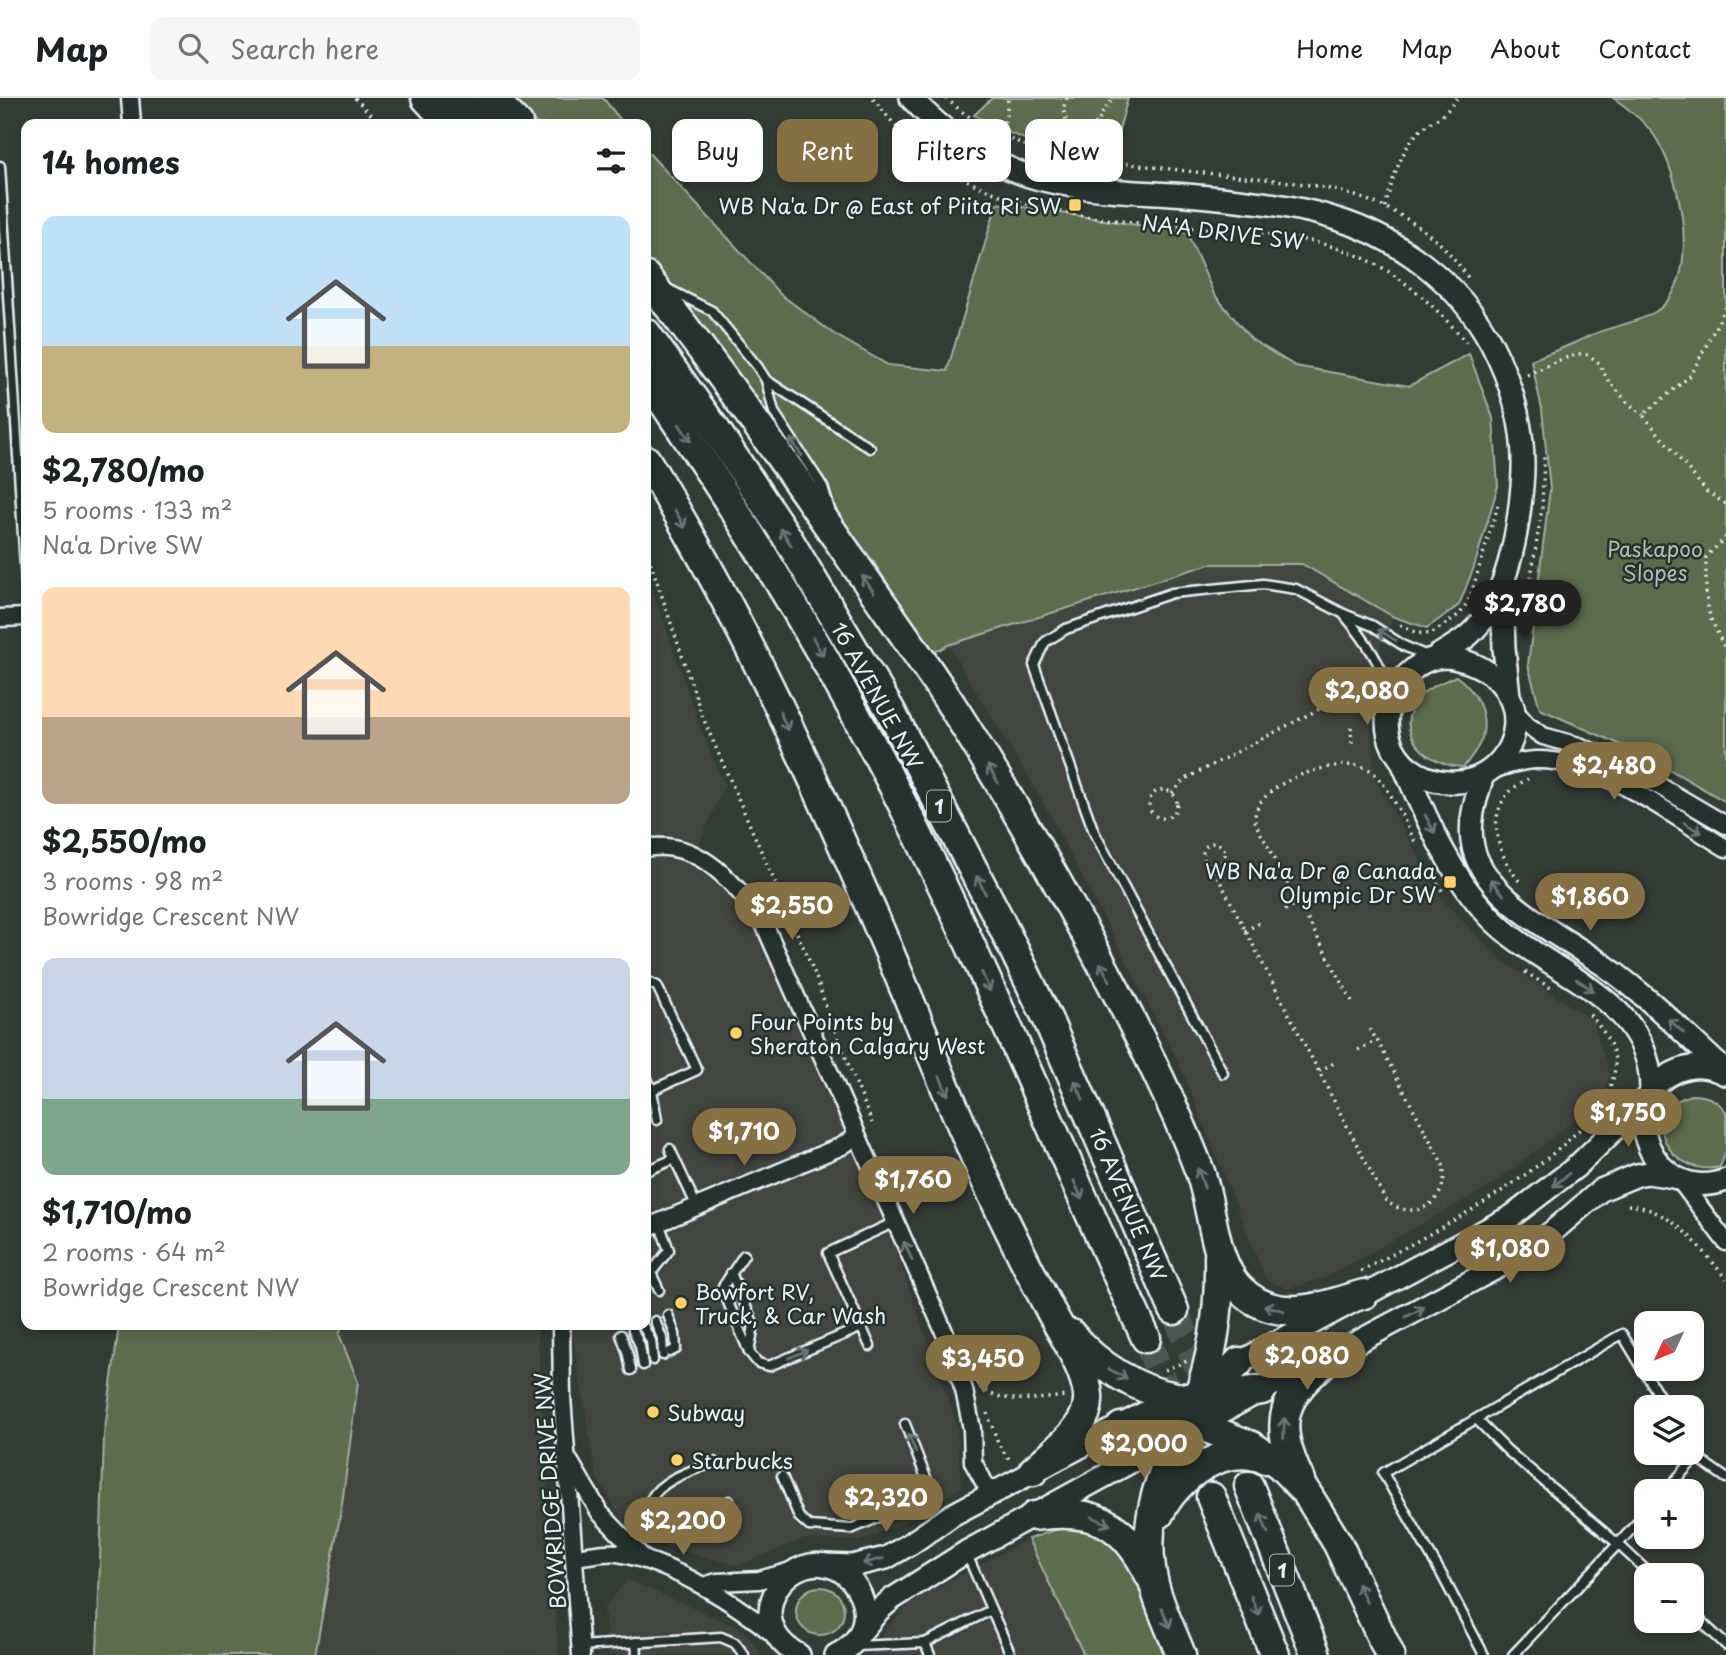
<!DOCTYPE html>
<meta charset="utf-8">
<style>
body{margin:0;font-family:"Playpen Sans",sans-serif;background:#f6f6f6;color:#202124;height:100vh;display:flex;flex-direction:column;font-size:26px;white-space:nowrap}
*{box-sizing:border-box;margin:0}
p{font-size:23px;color:#757577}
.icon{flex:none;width:38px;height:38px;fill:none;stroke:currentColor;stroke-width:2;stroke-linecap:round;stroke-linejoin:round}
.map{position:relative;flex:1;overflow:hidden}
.panel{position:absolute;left:21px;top:21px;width:630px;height:1211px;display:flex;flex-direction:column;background:#fff;border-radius:14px;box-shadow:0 4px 10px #0003}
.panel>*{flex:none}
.top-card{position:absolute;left:672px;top:21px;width:665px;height:63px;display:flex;gap:14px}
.needle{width:46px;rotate:226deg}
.controls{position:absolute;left:1634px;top:1213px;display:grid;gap:14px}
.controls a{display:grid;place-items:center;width:70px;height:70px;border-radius:14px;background:#fff;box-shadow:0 4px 10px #0003;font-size:35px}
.price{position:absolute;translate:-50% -60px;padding:0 16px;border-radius:24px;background:#847042;color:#fff;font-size:23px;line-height:46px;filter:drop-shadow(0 2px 4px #0008)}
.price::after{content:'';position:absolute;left:50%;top:42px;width:21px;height:16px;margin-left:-10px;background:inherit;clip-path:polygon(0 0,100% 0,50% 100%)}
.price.on{background:#222;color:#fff}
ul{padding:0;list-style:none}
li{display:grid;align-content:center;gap:14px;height:371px;padding:0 21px}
li span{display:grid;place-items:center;height:217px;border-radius:14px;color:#555}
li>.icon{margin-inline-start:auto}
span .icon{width:126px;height:126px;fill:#fffc;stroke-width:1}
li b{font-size:30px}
h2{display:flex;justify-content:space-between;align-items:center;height:84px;padding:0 21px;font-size:30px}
.tag{padding:0 24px;border-radius:14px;background:#fff;box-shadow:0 4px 10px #0003;font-size:24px;line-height:63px}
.tag.on{background:#847042;color:#fff}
header{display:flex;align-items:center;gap:42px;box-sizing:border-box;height:98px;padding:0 35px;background:#fff;border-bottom:2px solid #e0e0e0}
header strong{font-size:33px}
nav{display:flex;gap:38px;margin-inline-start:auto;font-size:24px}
.search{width:490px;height:63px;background:#f6f6f6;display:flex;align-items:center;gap:18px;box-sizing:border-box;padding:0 24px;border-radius:14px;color:#757577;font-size:26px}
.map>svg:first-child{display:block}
.built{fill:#43453f}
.green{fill:#5c6c4e;stroke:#a2aea3;stroke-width:2}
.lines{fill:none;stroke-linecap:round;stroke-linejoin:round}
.highway-tunnel{stroke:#4e5652;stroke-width:28;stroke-dasharray:28 14;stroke-linecap:butt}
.lane-casing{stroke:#e8f1f8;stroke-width:13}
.street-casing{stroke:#e8f1f8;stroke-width:21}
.secondary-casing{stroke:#e8f1f8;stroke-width:26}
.highway-casing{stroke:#e8f1f8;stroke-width:33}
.path{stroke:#e8f1f8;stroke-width:3.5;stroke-dasharray:2 5;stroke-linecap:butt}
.lane{stroke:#26332d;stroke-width:8}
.street{stroke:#26332d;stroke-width:16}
.secondary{stroke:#26332d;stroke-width:21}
.highway{stroke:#26332d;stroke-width:28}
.oneway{stroke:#6a7674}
.poi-dot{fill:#ffd166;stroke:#26332d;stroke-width:2.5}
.labels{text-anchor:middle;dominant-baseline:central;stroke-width:5;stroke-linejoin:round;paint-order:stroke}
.shield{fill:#26332d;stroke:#aeb8bb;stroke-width:2}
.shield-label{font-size:19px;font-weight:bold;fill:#e8f1f8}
.poi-label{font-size:21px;fill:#e8f1f8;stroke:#26332d;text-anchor:start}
.street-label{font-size:21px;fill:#e8f1f8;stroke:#26332d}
.park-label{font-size:21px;fill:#b0bcb4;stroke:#26332d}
</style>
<header>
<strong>Map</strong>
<div class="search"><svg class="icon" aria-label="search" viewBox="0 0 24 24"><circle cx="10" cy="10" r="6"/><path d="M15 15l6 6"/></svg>Search here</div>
<nav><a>Home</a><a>Map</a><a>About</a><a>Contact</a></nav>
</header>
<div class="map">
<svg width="1726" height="1557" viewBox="0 0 1726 1557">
<rect width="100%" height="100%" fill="#333b35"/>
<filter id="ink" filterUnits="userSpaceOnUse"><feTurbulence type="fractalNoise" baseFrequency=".0143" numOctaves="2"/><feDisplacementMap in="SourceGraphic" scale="14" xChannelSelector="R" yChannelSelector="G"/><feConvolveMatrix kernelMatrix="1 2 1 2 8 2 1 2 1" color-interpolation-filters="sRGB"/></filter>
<g filter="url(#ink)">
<g class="built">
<path d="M1210 466H1302L1394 519 1366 579 1375 681 1442 801 1500 861 1593 923 1610 977 1598 1004 1492 1087 1325 1180 1288 1191 1266 1182 1179 965 1041 700 948 547Z"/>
<path d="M646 473 705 642 725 687 695 755 761 819 856 1038 957 1327 961 1389 913 1421 860 1443 803 1441 739 1467 669 1450 625 1425 596 1379 571 1227H646Z"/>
<path d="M343 1227H537L558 1557H315L342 1406 357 1284 339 1236Z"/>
<path d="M1028 1441 1084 1557H870L887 1529 912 1503Z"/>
<path d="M628 1482 744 1532 762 1557H608L604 1509Z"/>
</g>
<g class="green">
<path d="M513 0H603L624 26H537Z"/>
<path d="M992 0H1128L1111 60C1056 54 1022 44 974 17Z"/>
<path d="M1613 0H1726V704L1648 659 1540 611 1528 567 1550 391 1542 311 1531 262C1550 255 1572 247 1589 238 1610 228 1636 226 1655 214 1702 184 1682 90 1661 49 1652 30 1631 12 1613 0Z"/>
<path d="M646 52 780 196 834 236 888 267 947 273 997 105 1187 135 1214 196 1251 241 1295 268 1409 288 1469 256 1493 320 1498 388 1474 469 1459 507 1427 530 1394 519 1302 466H1210L948 547 933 555 871 460 646 167Z"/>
<path d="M1456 578C1475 592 1489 615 1482 640 1479 650 1470 660 1464 669 1430 669 1390 635 1418 600 1427 589 1444 584 1456 578Z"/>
<path d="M1691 997C1706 997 1717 1001 1726 1014V1053L1720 1069C1670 1081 1634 1014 1691 997Z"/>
<path d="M119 1227H343L339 1236 358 1284 342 1406 315 1557H97L104 1338Z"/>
<path d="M1091 1428 1135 1461 1173 1557H1084L1028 1441 1064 1429Z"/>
<circle cx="820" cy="1513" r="24"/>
</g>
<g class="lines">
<g class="highway-tunnel">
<path d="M1174 1212 1210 1295"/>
<path d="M1146 1240 1211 1399"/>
</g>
<defs>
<g id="lane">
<path d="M0 68 26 486"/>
<path d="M668 191 712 213 757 268 766 282 774 314 823 389 830 412"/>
<path d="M766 282 870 350"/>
<path d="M1345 518C1365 541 1381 565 1390 594"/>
<path d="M646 883 657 888 697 972 652 992 646 978"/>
<path d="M1223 975 1094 734 1034 567 1045 544 1066 531 1172 495 1263 486 1296 491 1344 516 1373 528 1404 548 1427 558"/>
<path d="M652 992 657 1022"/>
<path d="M670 1051 697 1109"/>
<path d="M646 1073 674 1061"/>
<path d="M744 1157 722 1190 749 1254 758 1265 769 1268 862 1229"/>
<path d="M651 1175 659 1192"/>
<path d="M731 1175 754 1227 749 1254"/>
<path d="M646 1178 651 1175 669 1152 659 1125"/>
<path d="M668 1217 675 1236 676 1251 670 1254"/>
<path d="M655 1223 662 1240 663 1257"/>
<path d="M643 1228 651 1243 653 1262"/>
<path d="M633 1232 640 1248 643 1267"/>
<path d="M621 1237 627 1253 631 1272"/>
<path d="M870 1248 828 1155 895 1124"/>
<path d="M1477 1322 1508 1353 1618 1446 1513 1557"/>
<path d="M714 1364C692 1373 663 1380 651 1401 661 1446 703 1416 729 1403"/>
<path d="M782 1378 799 1419 809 1428 851 1431 926 1399 930 1390 905 1326"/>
<path d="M1666 1393 1696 1359 1726 1380"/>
<path d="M1647 1414 1618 1446 1651 1477"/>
<path d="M966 1454 1011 1557"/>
<path d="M1692 1515 1726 1547"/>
<path d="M636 1544 637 1557"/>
<path d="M925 1545 991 1512"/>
<path d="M580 1548 721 1539 735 1545 744 1557"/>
<path d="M856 1548 925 1545 930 1557"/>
<path d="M1484 1557 1442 1477 1383 1375 1622 1236 1666 1309"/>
</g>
<g id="street">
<path d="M130 0 132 26"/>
<path d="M0 520 26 519"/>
<path d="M1513 611 1527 627 1543 638 1579 648 1625 668 1726 727"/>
<path d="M1495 671C1509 667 1522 662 1537 662 1599 661 1674 719 1726 750"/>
<path d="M646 750C698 741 731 783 761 819L946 1238 964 1292 972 1331 973 1364 991 1397"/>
<path d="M1681 1084 1726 1144"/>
<path d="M646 1130 842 1048 856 1038"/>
<path d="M561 1227 562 1299 581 1557"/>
<path d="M570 1364 600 1415 645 1462"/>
<path d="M574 1459C588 1458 605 1453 618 1455 671 1464 736 1505 777 1539"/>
<path d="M704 1488 717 1484 759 1482 791 1473"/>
</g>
<g id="secondary">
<path d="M911 0C943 34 984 63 1029 78 1080 94 1134 93 1187 97 1232 101 1290 106 1333 120 1398 139 1459 185 1491 245 1514 289 1527 339 1522 388 1518 436 1507 501 1471 535 1461 545 1447 551 1436 559"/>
<path d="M1502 490 1504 550 1509 598"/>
<path d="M1448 559C1472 563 1497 574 1509 598 1528 636 1499 682 1458 684 1397 688 1364 625 1406 578 1419 565 1429 559 1448 559Z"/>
<path d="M1402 664C1425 717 1448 774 1488 817 1543 877 1652 895 1651 993"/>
<path d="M1482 680C1476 701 1469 721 1472 743 1479 800 1564 839 1605 868 1648 898 1688 939 1726 974"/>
<path d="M1725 976C1708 967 1690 966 1673 975 1612 1004 1653 1109 1726 1082"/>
<path d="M1227 1271 1512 1118 1576 1069 1646 1001"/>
<path d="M824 1467 852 1468 886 1460 910 1446 952 1417 1180 1296"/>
<path d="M860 1535 879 1512 892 1501 966 1454 1262 1292 1333 1257 1515 1160 1552 1134 1601 1092 1637 1077 1648 1075 1674 1079"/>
<path d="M799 1557C782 1548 770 1533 770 1514 771 1499 778 1485 790 1476 845 1437 899 1527 836 1557"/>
</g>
<g id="highway">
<path d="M426 0 450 26"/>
<path d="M459 0 482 26"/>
<path d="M492 0 518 26"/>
<path d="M646 179C718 270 786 366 852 462 889 516 928 569 963 625 1018 713 1069 803 1117 895 1147 953 1177 1013 1200 1074 1213 1110 1213 1164 1240 1191 1277 1228 1322 1208 1364 1196"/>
<path d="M646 235 715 331 787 439 890 612 998 819 1047 920 1174 1212"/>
<path d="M646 279C743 419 833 566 909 719 994 889 1066 1067 1146 1240"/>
<path d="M646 362C733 504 804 657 870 809 910 901 946 995 988 1087 1008 1130 1029 1172 1051 1214 1063 1236 1086 1273 1088 1297 1091 1330 1053 1353 1033 1373"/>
<path d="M1071 1236C1095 1266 1138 1293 1176 1299 1204 1303 1234 1295 1262 1292"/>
<path d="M1196 1304C1214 1258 1220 1208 1219 1159"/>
<path d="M1121 1329 1185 1324 1199 1327 1252 1348 1280 1367 1306 1394 1338 1446 1390 1557"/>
<path d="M1300 1382C1271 1321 1282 1299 1333 1257"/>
<path d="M1249 1388 1316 1557"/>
<path d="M1211 1399 1275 1557"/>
<path d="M1159 1416C1176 1380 1223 1343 1265 1361"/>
<path d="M1034 1418C1093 1409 1124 1424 1150 1478"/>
<path d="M1181 1557C1172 1534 1160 1510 1154 1486 1134 1402 1182 1321 1239 1264"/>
</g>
</defs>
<use href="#lane" class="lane-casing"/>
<use href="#street" class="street-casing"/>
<use href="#secondary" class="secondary-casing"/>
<use href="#highway" class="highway-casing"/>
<g class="path">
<path d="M355 0 380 26"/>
<path d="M873 0C965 125 1094 119 1233 133 1275 137 1319 141 1359 158 1400 175 1437 210 1466 244"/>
<path d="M946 0C980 32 1023 49 1067 59 1110 63 1153 69 1195 74 1282 84 1368 82 1438 144 1450 154 1460 168 1469 181"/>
<path d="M1067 0 1063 11 1067 25 1081 31 1097 25"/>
<path d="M998 37 1006 20 1008 0"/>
<path d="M1104 63C1094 33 1093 24 1114 0"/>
<path d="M1385 109C1392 84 1402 46 1424 29 1440 18 1445 18 1457 0"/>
<path d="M1726 209 1691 277 1643 317 1707 394 1726 406"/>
<path d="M1527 277 1562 261 1580 256 1589 257 1599 265 1607 281 1628 305 1643 317"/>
<path d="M1726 439 1706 459V498L1710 519 1726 553"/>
<path d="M646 451 703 620 815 876 829 918 872 1025"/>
<path d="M1524 521 1542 411 1544 359"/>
<path d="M1400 527 1417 535 1431 536 1460 516 1470 500 1499 404"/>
<path d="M1351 629 1352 645"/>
<circle cx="1163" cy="706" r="14"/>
<path d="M1172 695 1187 680 1325 608H1339"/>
<circle cx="1214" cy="756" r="11"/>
<path d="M1211 766 1386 1103C1416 1125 1450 1104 1443 1067L1377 942 1367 928"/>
<path d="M1430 773 1444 796"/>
<path d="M1519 783C1492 749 1483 703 1528 681"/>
<path d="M1285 812 1298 805"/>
<path d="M1245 833 1263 823"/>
<path d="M1525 874 1554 892"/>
<path d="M1352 903 1260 734C1257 729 1255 725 1255 719 1257 684 1340 657 1368 671 1387 681 1406 728 1417 747"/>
<path d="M1358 952 1377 942"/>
<path d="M1319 973 1336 964"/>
<path d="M1628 1107C1671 1110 1701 1149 1726 1181"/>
<path d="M1361 1173C1422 1140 1621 1042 1615 962 1613 945 1600 928 1589 916"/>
<path d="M1165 1272 1187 1263"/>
<path d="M980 1289C1004 1308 1039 1300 1068 1298"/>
<path d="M987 1315 999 1347 1011 1364"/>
</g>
<use href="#lane" class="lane"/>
<use href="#street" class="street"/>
<use href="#secondary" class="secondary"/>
<use href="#highway" class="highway"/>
</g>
<defs><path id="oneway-shaft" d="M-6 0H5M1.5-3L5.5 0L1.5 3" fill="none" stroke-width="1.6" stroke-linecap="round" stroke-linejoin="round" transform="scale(1.75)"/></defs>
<g class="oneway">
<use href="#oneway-shaft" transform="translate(685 335) rotate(56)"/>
<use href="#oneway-shaft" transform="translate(796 349) rotate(-125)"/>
<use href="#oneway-shaft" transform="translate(680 421) rotate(61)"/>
<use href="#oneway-shaft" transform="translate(786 439) rotate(-122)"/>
<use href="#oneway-shaft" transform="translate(868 486) rotate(-125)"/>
<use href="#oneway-shaft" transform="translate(1387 537) rotate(-148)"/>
<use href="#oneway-shaft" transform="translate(818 549) rotate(61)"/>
<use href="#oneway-shaft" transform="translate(784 623) rotate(65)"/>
<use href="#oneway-shaft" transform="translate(993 676) rotate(-121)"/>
<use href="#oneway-shaft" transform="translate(1430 726) rotate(62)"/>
<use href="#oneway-shaft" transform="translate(1693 730) rotate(31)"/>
<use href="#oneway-shaft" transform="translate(981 787) rotate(-117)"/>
<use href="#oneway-shaft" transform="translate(1497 789) rotate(-130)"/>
<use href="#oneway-shaft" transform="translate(1105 874) rotate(-119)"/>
<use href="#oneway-shaft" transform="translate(986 884) rotate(66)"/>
<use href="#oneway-shaft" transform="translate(1585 887) rotate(35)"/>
<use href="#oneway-shaft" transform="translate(1676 928) rotate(-139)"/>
<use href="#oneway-shaft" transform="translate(944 988) rotate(67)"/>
<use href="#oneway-shaft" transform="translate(1079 992) rotate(-114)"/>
<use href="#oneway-shaft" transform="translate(1201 1080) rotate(-109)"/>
<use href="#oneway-shaft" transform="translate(1561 1082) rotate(140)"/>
<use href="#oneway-shaft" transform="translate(1078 1092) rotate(66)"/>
<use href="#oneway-shaft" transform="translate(908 1153) rotate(-114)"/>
<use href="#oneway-shaft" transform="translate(1274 1210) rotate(-164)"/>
<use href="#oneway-shaft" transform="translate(1415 1214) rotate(-28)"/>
<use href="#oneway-shaft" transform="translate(798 1256) rotate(-23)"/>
<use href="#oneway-shaft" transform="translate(1118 1276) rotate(28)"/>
<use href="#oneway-shaft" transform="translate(1284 1330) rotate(-88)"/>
<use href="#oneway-shaft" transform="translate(912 1345) rotate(-112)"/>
<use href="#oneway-shaft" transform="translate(1101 1423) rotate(24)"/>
<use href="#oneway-shaft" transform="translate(1264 1425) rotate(-111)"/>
<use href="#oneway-shaft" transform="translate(873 1463) rotate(167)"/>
<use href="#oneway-shaft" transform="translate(1362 1495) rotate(-115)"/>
<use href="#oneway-shaft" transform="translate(1255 1508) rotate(68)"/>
<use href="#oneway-shaft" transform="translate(1166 1520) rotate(68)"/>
</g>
</g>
<g class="poi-dot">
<rect x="1068" y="100" width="14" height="14" rx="3.5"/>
<rect x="1443" y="777" width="14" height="14" rx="3.5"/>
<circle cx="736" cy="935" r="7"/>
<circle cx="681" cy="1205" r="7"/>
<circle cx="653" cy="1314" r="7"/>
<circle cx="677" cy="1362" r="7"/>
</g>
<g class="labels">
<g class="shield">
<rect x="927" y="692.5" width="24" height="31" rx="5"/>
<rect x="1270" y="1456.5" width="24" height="31" rx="5"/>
</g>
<g class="shield-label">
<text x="939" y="708">1</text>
<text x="1282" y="1472">1</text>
</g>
<g class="poi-label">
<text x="1061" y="107" text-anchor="end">WB Na'a Dr @ East of Piita Ri SW</text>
<text x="1436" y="772" text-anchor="end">WB Na'a Dr @ Canada<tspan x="1436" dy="24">Olympic Dr SW</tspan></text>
<text x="750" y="923">Four Points by<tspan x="750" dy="24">Sheraton Calgary West</tspan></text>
<text x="695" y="1193">Bowfort RV,<tspan x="695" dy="24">Truck, &amp; Car Wash</tspan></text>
<text x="667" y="1314">Subway</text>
<text x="691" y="1362">Starbucks</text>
</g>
<g class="street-label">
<text transform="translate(1223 133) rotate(7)">NA'A DRIVE SW</text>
<text transform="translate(878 597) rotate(61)">16 AVENUE NW</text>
<text transform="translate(1129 1106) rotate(67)">16 AVENUE NW</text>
<text transform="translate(549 1393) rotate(-94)">BOWRIDGE DRIVE NW</text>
</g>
<g class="park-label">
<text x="1655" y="450">Paskapoo<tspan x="1655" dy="24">Slopes</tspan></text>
</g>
</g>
</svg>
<div class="controls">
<a><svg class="needle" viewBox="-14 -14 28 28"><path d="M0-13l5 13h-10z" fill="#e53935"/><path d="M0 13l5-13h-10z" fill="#757577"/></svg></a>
<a><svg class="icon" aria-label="layers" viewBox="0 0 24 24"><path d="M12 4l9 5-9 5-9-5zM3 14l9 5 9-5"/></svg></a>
<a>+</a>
<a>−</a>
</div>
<b class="price on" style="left:1525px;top:542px">$2,780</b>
<b class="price" style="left:1367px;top:629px">$2,080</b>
<b class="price" style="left:1614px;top:704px">$2,480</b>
<b class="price" style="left:1590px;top:835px">$1,860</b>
<b class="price" style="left:792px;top:844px">$2,550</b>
<b class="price" style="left:1628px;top:1051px">$1,750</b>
<b class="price" style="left:744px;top:1070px">$1,710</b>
<b class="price" style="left:913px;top:1118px">$1,760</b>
<b class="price" style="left:1510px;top:1187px">$1,080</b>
<b class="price" style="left:1307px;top:1294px">$2,080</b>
<b class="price" style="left:983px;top:1297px">$3,450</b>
<b class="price" style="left:1144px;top:1382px">$2,000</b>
<b class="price" style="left:886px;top:1436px">$2,320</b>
<b class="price" style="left:683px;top:1459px">$2,200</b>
<div class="top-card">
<a class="tag">Buy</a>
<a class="tag on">Rent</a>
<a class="tag">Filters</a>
<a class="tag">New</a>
</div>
<section class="panel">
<h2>14 homes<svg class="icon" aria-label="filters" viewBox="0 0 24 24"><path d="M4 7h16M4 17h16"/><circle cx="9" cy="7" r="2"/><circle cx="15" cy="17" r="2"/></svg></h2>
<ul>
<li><span style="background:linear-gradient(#bfe0f5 60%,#c2b280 0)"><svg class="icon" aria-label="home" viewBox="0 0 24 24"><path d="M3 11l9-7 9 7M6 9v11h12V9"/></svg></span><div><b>$2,780/mo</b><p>5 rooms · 133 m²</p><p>Na'a Drive SW</p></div></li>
<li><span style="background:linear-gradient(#ffd9b3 60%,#b9a48a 0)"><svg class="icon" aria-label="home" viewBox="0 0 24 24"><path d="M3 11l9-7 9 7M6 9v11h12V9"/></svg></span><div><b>$2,550/mo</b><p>3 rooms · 98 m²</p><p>Bowridge Crescent NW</p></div></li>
<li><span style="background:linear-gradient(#c9d6e8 65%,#7fa58c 0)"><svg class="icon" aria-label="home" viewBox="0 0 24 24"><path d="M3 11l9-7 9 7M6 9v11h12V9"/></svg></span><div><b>$1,710/mo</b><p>2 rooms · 64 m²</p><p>Bowridge Crescent NW</p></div></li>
</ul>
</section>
</div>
